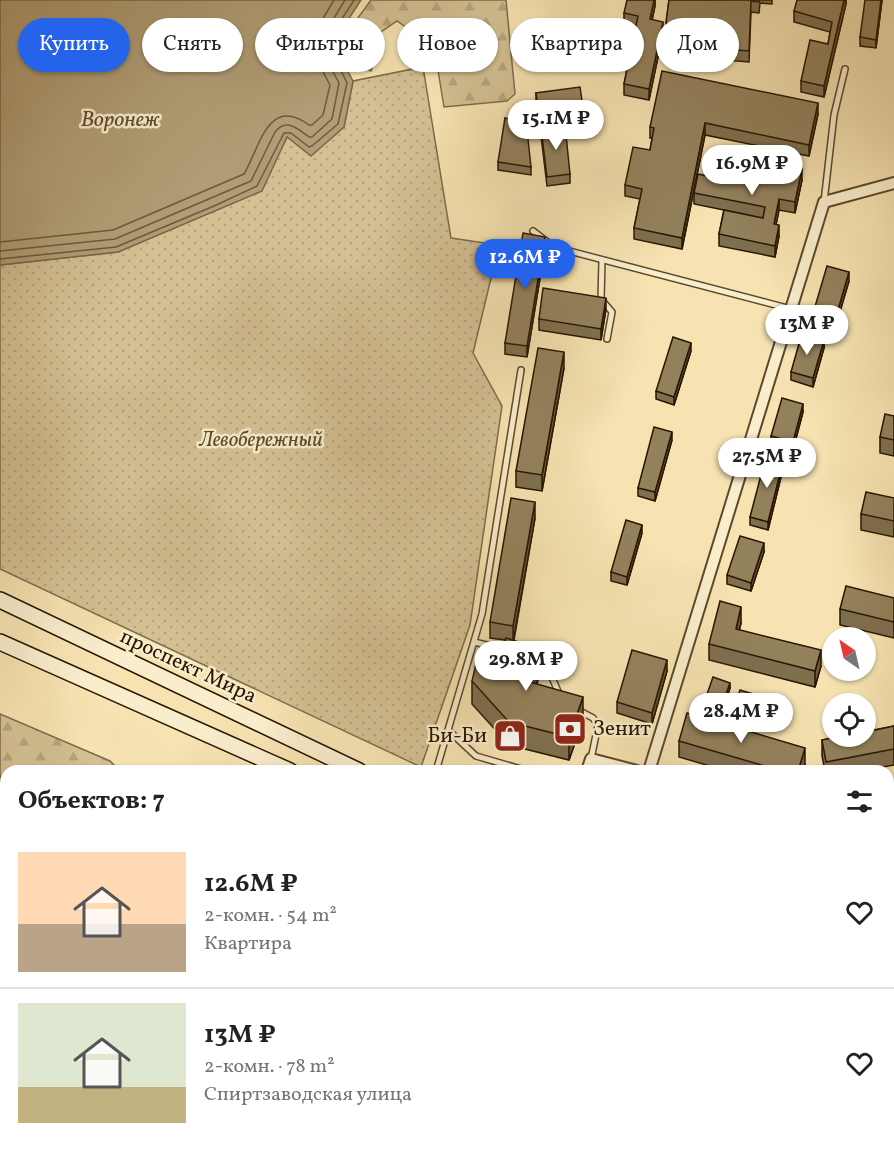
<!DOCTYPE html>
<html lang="ru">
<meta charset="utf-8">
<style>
body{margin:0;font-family:Vollkorn,serif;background:#f2f2f2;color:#222;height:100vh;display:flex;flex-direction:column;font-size:22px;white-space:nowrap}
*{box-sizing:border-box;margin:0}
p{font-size:20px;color:#767676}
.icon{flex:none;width:33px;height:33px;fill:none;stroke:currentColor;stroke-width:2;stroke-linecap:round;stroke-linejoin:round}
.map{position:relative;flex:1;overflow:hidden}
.sheet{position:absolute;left:0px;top:765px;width:894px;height:386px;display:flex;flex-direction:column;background:#fff;border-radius:18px 18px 0 0;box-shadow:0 2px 4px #0004}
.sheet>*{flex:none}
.guide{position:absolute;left:18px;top:18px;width:858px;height:54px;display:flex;gap:12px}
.needle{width:39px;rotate:326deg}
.controls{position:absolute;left:822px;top:627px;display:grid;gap:12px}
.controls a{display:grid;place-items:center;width:54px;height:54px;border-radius:50%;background:#fff;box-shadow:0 2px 4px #0004;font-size:30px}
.price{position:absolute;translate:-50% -51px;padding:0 14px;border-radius:21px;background:#fff;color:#222;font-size:20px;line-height:39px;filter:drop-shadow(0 2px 3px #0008)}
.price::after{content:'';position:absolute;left:50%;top:36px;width:18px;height:14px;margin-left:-9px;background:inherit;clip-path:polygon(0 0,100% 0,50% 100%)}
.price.current{background:#2563eb;color:#fff}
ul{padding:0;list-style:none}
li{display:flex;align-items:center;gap:18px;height:150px;padding:0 18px}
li+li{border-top:2px solid #e0e0e0}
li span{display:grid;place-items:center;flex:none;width:168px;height:120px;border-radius:0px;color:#555}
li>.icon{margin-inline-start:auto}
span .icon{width:72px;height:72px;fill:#fffc;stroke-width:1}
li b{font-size:26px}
h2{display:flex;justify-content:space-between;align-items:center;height:72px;padding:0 18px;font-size:26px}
.chip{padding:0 21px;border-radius:27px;background:#fff;box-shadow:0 2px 4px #0004;font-size:21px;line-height:54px}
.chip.current{background:#2563eb;color:#fff}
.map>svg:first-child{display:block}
.forest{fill:url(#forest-firs);stroke:#7e6b4a;stroke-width:1.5}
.park{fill:url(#park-dots);stroke:#7e6b4a;stroke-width:1.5}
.water{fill:#b09d75;stroke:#7a6746;stroke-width:1.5}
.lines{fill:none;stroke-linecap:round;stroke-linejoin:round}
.shore{stroke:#6c5a3a;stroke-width:1.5}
.lane-casing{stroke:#5c492c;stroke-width:8}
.street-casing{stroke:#5c492c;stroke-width:14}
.secondary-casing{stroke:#281600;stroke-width:18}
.lane{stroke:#f9edcc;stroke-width:5}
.street{stroke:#f9edcc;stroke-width:10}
.secondary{stroke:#f9edcc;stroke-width:15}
.wall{fill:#7e6f4f;stroke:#281600;stroke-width:1.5}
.shaded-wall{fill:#675a40;stroke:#281600;stroke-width:1.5}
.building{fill:#93815c;stroke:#281600;stroke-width:1.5}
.labels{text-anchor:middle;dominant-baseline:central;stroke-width:5;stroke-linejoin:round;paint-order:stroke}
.park-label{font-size:21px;font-style:italic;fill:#5b492c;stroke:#f9edcc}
.street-label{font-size:21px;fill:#281600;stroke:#f9edcc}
.poi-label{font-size:21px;fill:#281600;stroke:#f9edcc;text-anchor:start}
.water-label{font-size:22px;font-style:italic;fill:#5e4c2f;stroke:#f9edcc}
</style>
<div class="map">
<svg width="894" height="1150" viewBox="0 0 894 1150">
<defs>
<pattern id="forest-firs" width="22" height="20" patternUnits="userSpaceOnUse" patternTransform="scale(1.5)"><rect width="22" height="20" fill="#d3c093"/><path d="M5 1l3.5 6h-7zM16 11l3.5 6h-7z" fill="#b5a47d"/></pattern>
<pattern id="park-dots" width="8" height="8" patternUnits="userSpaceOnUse" patternTransform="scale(1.5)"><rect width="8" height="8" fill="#d3c093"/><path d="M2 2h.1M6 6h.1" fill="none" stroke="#b5a47d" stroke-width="1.8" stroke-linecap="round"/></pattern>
</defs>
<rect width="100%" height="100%" fill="#f6e3b1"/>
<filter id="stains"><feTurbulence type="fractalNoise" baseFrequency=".00333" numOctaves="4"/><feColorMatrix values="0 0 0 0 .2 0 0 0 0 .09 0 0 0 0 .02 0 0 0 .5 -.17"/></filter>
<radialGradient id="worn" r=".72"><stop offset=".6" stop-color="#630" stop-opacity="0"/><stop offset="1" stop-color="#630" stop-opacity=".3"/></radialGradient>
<g class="forest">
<path d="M371 0H506L515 94 507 101 444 107 436 58 417 52 414 33 397 21 381 32 378 52 371 71 353 64 345 46 352 26Z"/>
<path d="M0 714 110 761 120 771H6V779L0 776Z"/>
</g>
<path class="park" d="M423 67 451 238 499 245 473 353 502 406 470 625 421 767 0 569V265L118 252 261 191 287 137 344 127 353 81Z"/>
<g class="water">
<path d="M0 0H361L333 43 353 81 344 127 311 156 287 137 262 191 118 252 0 265Z"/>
<path d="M0 776 6 779V1144H395V1150H0Z"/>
</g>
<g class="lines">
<g class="shore">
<path d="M0 242 113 230 244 174C260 147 268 95 309 125H312L323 115 330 85 312 51V37L334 0"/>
<path d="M0 251 115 239 251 181 275 132C286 118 297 128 309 137H312L332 119 339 83 321 49 320 41 345 0"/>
<path d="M0 259 116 247 214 206 257 186 284 133H291L309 147 312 146 338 124 347 83 327 42 354 0"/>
</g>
<defs>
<g id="lane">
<path d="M824 202 834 115 845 69"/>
<path d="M533 231 554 247 791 309"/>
<path d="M602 260 601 299 612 312 607 339"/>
<path d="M474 642 507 650"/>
<path d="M536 659 550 673 560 696"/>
<path d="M578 710 593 718 598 725 591 759"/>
<path d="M448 730 476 756 528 771"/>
<path d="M436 771 482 614 521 370"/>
<path d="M888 883 894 882"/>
<path d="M888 935 894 930"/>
<path d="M888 1111 894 1104"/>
<path d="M619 1144 620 1150"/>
<path d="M760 1144 767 1150"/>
</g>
<g id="street">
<path d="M587 771 591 759 637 771"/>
<path d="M649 771 824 202 894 183"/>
<path d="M568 1144V1150"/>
<path d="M716 1150 718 1144"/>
</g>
<g id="secondary">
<path d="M0 600 359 771"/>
<path d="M0 642 290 771"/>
<path d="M888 806 894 805"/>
<path d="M847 1144 853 1150"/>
<path d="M878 1144 884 1150"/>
</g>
</defs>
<use href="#lane" class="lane-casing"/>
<use href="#street" class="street-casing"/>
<use href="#secondary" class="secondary-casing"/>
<use href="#lane" class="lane"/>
<use href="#street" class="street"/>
<use href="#secondary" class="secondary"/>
</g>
<g class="wall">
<path d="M655 0V6L652 20 663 33 649 100 624 95V84L636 26 624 24V13Z"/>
<path d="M669 0H772V4L760 3 759 13 751 12 749 62 677 56 678 36 666 34V23Z"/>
<path d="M846 0V4L824 97 801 92V81L828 44 830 32 794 22V11Z"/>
<path d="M882 0 876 48 860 46V37Z"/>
<path d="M536 93 584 114V122L557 126 570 174V183L547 186 541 136V128L540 129 536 102Z"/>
<path d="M818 114 809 156 705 135 682 249 634 239V228L640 199 625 196V185L650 150 652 138H650V127Z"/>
<path d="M517 120 531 167V175L498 170V162Z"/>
<path d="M737 171 802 180 795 213 779 210 776 224 779 236 775 257 719 246V234L724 210 694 204V193L712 177Z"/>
<path d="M545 248 527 357 505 354V343Z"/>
<path d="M849 281 831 342 824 340V348L813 387 791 380V372L809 335V327Z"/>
<path d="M606 309 601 340 539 330V319Z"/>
<path d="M691 351 674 405 656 399V391Z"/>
<path d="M564 368 542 491 516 487V471Z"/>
<path d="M803 412 793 450 771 444V436Z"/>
<path d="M894 416V456L880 453V437Z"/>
<path d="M672 440 655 501 638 496V488Z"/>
<path d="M783 469 768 530 750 525V517Z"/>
<path d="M894 498V537L861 530V514Z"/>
<path d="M535 518 514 640 540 672 537 684 583 720 569 760 509 745 472 704V681L496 671 505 640 490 638V622Z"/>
<path d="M642 533 627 585 611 581V572Z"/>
<path d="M764 552 751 591 727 584V575Z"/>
<path d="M894 598V638L840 625V609Z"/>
<path d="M741 623 739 630 821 666 815 687 709 660V644Z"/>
<path d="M667 671 652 724 617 713V702Z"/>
<path d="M730 688 722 711 705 705V700Z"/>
<path d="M766 704 759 723 734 715V709Z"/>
<path d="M894 726V765L861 771H825L822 756V740Z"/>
<path d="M679 741 805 764 803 771H727L679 757Z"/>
<path d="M894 829V867L888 868V830Z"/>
<path d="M531 1144H550V1149L531 1148Z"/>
<path d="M786 1144H828V1150H792Z"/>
</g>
<g class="shaded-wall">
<path d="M654 0H655V6L650 30V19Z"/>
<path d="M844 0H846V4L824 97V86Z"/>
<path d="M881 0H882L876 48V40Z"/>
<path d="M663 22V33L649 100V89Z"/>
<path d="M818 103V114L809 156V145Z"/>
<path d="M705 123V135L682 249V238Z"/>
<path d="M802 169V180L795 213V202Z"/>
<path d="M779 199V210L774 235V224Z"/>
<path d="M779 225V236L775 257V246Z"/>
<path d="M545 237V248L527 357V346Z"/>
<path d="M849 272V281L831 342V334Z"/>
<path d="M606 298V309L601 340V329Z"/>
<path d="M824 340V348L813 387V378Z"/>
<path d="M691 343V351L674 405V397Z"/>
<path d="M564 352V368L542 491V475Z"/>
<path d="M803 404V412L793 450V442Z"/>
<path d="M672 432V440L655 501V492Z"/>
<path d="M783 461V469L768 530V522Z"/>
<path d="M535 502V518L513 642V626Z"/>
<path d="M642 525V533L627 585V577Z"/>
<path d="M764 543V552L751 591V583Z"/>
<path d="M741 607V623L736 645V629Z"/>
<path d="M540 649V672L530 705V682Z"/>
<path d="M821 650V666L815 687V671Z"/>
<path d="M667 660V671L652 724V713Z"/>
<path d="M730 683V688L722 711V705Z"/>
<path d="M583 697V720L569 760V737Z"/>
<path d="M766 698V704L759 723V717Z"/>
<path d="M805 748V764L803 771H798Z"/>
<path d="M894 982V990L888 997V989Z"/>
<path d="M894 1073V1089L888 1096V1080Z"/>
<path d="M457 1144H461L459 1150H456Z"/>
<path d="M822 1144H828V1150H817Z"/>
</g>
<g class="building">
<path d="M627 0H654L650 19 663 22 649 89 624 84 638 16 624 13Z"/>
<path d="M669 0H759V2L751 1 749 51 677 45 680 25 666 23Z"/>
<path d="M797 0H844L824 86 801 81 810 40 828 44 832 22 794 11Z"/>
<path d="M865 0H881L876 40 860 37Z"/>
<path d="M662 71 818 103 809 145 705 123 682 238 634 228 642 189 625 185 633 147 650 150 654 128 650 127Z"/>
<path d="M580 87 584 114 540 120 536 93Z"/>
<path d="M525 111 531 167 498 162 505 118 518 121 517 112Z"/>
<path d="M565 125 570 174 547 177 541 128Z"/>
<path d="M740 157 802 169 795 202 779 199 774 224 779 225 775 246 719 234 724 210 763 218 765 207 694 193 698 174 712 177 714 166 737 171Z"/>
<path d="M523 233 545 237 527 346 505 343Z"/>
<path d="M827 266 849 272 831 334 809 327Z"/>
<path d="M543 288 606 298 601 329 539 319Z"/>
<path d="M802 333 824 340 813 378 791 372Z"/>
<path d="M673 337 691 343 674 397 656 391Z"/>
<path d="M538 348 564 352 542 475 516 471Z"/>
<path d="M782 398 803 404 793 442 771 436Z"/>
<path d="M885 414 894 416V440L880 437Z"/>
<path d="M654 427 672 432 655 492 638 488Z"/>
<path d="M766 456 783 461 768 522 750 517Z"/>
<path d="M866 492 894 498V521L861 514Z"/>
<path d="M511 498 535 502 513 626 490 622Z"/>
<path d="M626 520 642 525 627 577 611 572Z"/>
<path d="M740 536 764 543 751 583 727 575Z"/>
<path d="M846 586 894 598V622L840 609Z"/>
<path d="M720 601 741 607 736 629 821 650 815 671 709 644Z"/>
<path d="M506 638 540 649 530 682 583 697 569 737 509 722 472 681 476 664 496 671Z"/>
<path d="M632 650 667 660 652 713 617 702Z"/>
<path d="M713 677 730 683 722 705 705 700Z"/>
<path d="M740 690 766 698 759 717 734 709Z"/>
<path d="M687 713 805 748 798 771H782L679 741Z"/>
<path d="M894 726V749L826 762 822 740 840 736H866V732Z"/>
<path d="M894 829V851L888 852V830Z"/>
<path d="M894 959V982L888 989V966Z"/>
<path d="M888 1056 894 1061V1073L888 1080Z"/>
<path d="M430 1144H457L456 1150H428Z"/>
<path d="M589 1144H611V1150H590Z"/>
<path d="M802 1144H822L817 1150H808Z"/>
</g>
<defs>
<symbol id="bank-square" viewBox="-11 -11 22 22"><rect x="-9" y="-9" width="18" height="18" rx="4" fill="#8f2418" stroke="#f9edcc"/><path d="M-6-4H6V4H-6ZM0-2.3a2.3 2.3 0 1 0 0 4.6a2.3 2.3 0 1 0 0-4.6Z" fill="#fff"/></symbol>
<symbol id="shop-square" viewBox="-11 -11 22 22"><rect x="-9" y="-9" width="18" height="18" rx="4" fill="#8f2418" stroke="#f9edcc"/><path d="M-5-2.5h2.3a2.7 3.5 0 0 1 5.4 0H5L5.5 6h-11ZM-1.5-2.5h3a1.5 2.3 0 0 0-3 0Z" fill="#fff"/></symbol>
</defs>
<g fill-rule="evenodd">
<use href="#bank-square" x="551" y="710" width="38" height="38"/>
<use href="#shop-square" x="491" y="717" width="38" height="38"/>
</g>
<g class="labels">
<g class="park-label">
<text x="261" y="440">Левобережный</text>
</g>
<g class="street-label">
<text transform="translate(188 667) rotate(25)">проспект Мира</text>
</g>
<g class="poi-label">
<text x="593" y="729">Зенит</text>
<text x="487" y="736" text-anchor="end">Би-Би</text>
</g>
<g class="water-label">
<text x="120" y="120">Воронеж</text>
</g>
</g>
<rect width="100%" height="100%" filter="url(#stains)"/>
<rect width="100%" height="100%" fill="url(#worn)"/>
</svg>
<div class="controls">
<a><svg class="needle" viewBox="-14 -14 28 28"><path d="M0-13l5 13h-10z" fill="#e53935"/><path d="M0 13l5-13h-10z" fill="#767676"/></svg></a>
<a><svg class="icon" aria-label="locate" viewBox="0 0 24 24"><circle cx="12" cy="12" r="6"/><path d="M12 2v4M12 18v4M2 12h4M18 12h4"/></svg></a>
</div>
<b class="price" style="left:556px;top:151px">15.1M ₽</b>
<b class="price" style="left:752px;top:196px">16.9M ₽</b>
<b class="price current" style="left:525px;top:290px">12.6M ₽</b>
<b class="price" style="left:807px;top:356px">13M ₽</b>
<b class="price" style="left:767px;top:489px">27.5M ₽</b>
<b class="price" style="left:526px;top:692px">29.8M ₽</b>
<b class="price" style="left:741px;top:744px">28.4M ₽</b>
<div class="guide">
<a class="chip current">Купить</a>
<a class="chip">Снять</a>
<a class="chip">Фильтры</a>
<a class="chip">Новое</a>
<a class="chip">Квартира</a>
<a class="chip">Дом</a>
</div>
<section class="sheet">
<h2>Объектов: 7<svg class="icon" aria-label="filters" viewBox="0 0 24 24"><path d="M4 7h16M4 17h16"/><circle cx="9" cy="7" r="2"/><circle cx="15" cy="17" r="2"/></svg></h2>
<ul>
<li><span style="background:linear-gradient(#ffd9b3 60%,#b9a48a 0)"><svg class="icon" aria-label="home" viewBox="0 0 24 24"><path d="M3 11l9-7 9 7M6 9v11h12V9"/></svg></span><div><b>12.6M ₽</b><p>2-комн. · 54 m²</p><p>Квартира</p></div><svg class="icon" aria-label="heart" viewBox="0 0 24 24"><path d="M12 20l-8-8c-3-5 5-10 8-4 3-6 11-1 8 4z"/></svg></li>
<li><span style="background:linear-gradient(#dfe7d0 70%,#c2b280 0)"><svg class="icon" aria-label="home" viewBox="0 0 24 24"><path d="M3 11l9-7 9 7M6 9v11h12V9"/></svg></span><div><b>13M ₽</b><p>2-комн. · 78 m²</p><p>Спиртзаводская улица</p></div><svg class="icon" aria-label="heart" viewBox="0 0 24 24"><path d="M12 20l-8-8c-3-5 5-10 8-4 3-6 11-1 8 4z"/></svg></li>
</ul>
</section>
</div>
